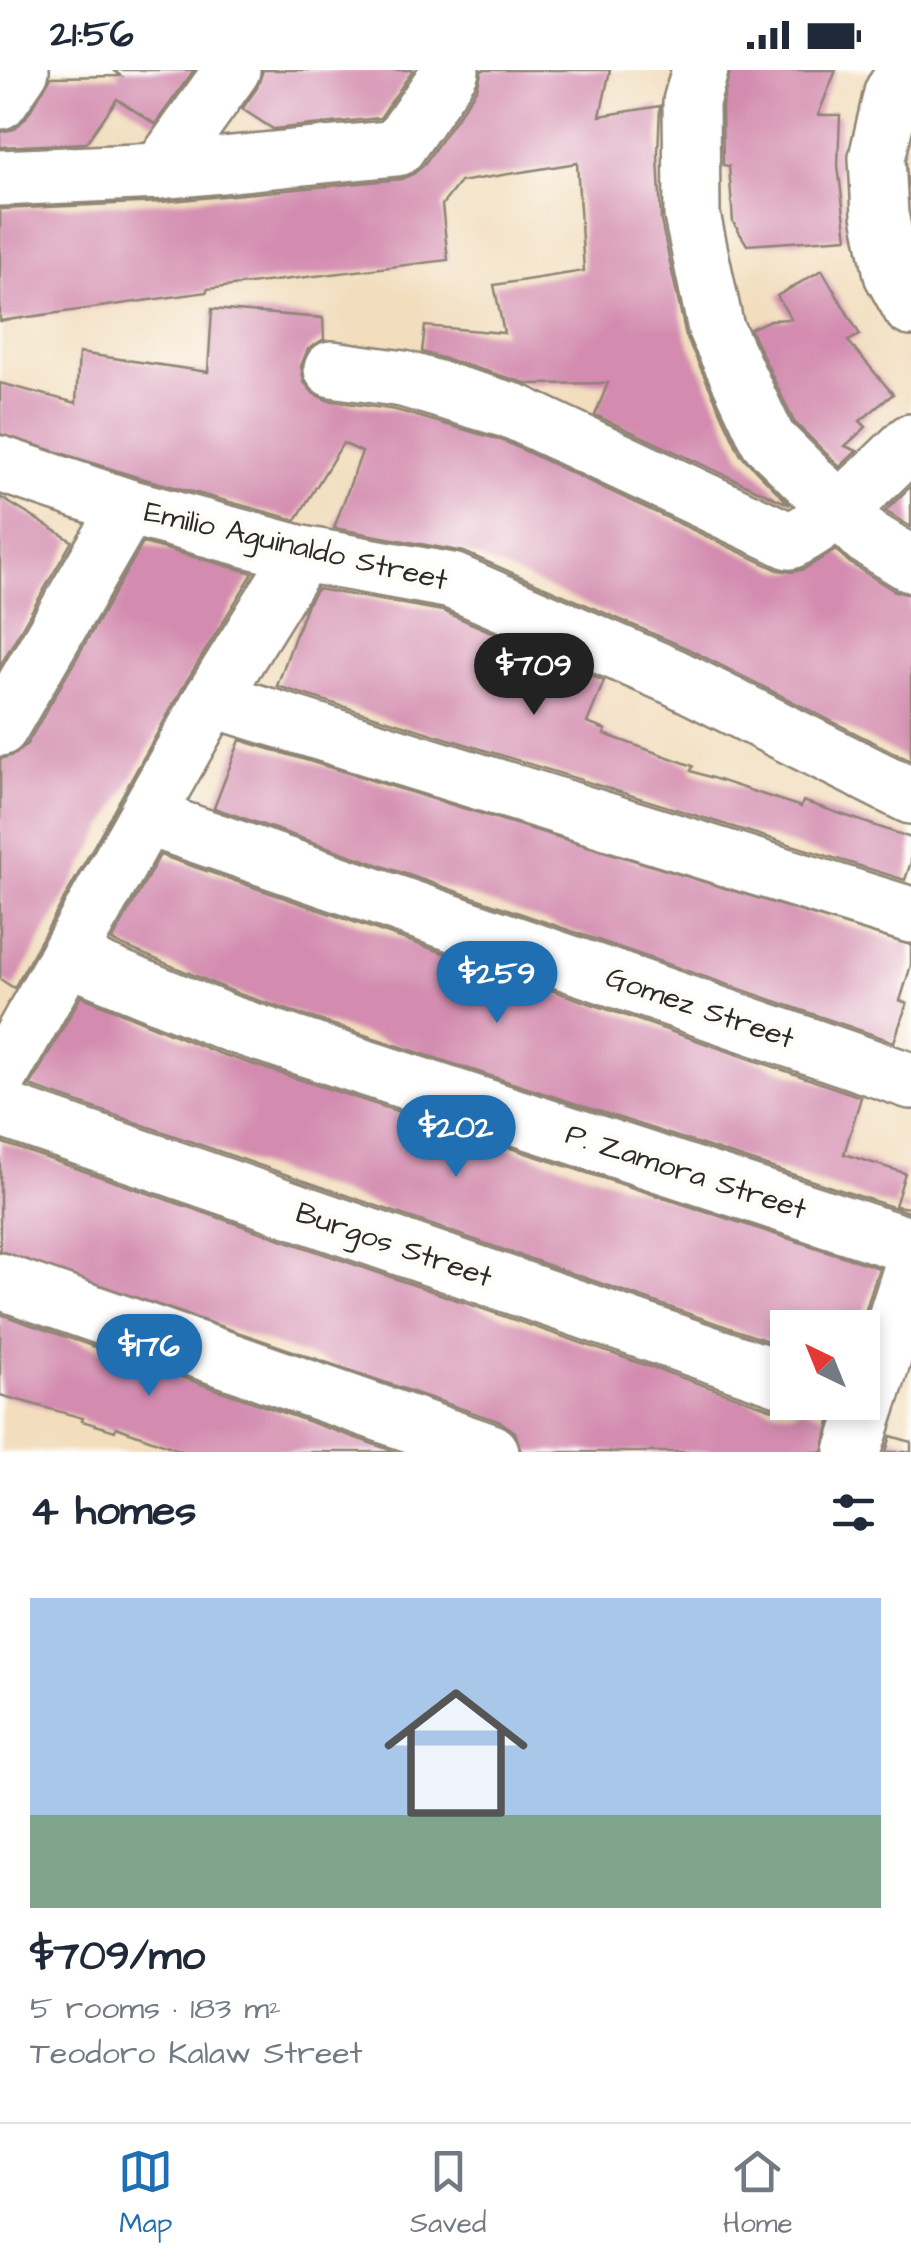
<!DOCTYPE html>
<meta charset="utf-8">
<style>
body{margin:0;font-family:"Architects Daughter",sans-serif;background:#f2f2f3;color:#1f2937;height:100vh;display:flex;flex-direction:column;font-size:38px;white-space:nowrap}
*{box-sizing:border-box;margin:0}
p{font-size:32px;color:#747a83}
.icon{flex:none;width:55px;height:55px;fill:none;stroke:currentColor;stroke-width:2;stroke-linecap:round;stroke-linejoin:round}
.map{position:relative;height:1382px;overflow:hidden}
.drawer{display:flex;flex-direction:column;background:#fff;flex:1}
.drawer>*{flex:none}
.needle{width:65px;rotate:317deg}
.fabs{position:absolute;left:770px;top:1240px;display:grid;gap:20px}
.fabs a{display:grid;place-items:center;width:110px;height:110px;border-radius:0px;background:#fff;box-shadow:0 5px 15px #0003;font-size:50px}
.price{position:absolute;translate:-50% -85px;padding:0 22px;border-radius:35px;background:#1f6fb2;color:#fff;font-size:32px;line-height:65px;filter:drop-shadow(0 2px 5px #0008)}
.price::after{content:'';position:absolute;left:50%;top:60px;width:30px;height:22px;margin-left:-15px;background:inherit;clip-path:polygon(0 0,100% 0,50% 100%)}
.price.selected{background:#222;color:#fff}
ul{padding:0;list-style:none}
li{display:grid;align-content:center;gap:20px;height:530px;padding:0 30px}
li+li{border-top:2px solid #e0e1e3}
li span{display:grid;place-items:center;height:310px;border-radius:0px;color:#555}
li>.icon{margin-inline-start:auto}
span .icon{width:180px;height:180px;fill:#fffc;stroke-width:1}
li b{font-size:42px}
h2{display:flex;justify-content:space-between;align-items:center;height:120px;padding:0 30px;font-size:42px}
.status{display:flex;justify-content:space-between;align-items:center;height:70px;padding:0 50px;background:#fff;direction:ltr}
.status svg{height:28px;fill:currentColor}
.tab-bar{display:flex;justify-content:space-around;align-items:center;height:140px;border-top:2px solid #e0e1e3;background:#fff;font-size:28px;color:#747a83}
.tab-bar a{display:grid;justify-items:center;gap:5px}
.tab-bar .selected{color:#1f6fb2}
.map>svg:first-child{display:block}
.building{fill:#d38baf}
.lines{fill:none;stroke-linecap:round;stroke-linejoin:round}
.minor-casing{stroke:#8e8474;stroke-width:60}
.minor{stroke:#fff;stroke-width:55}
.labels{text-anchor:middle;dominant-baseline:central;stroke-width:9;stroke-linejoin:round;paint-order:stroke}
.street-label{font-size:30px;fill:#2b2b2b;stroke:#fdfcf7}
</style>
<div class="status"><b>21:56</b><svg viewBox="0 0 49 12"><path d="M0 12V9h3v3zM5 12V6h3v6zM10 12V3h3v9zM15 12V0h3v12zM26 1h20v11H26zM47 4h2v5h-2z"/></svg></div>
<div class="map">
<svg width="911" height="1382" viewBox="0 0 911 1382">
<rect width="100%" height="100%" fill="#fdfcf7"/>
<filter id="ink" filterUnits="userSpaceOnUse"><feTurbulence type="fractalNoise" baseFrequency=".01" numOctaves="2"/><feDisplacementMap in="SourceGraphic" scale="20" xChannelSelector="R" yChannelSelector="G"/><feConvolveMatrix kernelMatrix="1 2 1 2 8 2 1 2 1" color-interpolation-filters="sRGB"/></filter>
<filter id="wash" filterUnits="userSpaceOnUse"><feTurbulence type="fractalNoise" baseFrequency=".0048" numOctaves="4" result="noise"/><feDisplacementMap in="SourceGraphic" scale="40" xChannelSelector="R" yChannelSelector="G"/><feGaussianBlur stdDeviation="2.25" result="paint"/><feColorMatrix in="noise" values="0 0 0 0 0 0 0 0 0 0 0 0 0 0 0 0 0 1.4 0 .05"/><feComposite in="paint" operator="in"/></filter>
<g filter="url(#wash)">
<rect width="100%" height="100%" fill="#f2ddbd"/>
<g id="blocks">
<g class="building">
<path d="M113 0H194L155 54 117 29 86 73 0 77V62L14 59 25 49 51 7 121 6Z"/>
<path d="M263 0H413L380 48 273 59 242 39 257 18Z"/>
<path d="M482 0H610L600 46 660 36 658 84 661 151 686 266 740 384 790 435 595 345 608 313 529 314 422 282 425 256 504 263 494 215 584 201 577 93 460 112 442 135 448 190 207 219V222L0 251V139L161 132 401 109 413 104 423 96 477 18Z"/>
<path d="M730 0H836L818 45H840L838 96 847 168 747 175 733 152 729 96 723 95 722 36Z"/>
<path d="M822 200 860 265 848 271 893 324 860 351 866 357 845 376 857 381 840 397 794 352 750 259 770 250 791 249 777 226Z"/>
<path d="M212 239 323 248 324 269 308 279 301 296 304 312 314 324 327 330 396 340 504 371 778 500 792 502 804 499 836 480 850 493 895 521 911 525V691L686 578 464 482 334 458 362 382 343 373 296 450 137 407 0 364V313L76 333 79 283 208 302Z"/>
<path d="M911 416V457L885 441Z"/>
<path d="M0 427 72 471 0 596Z"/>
<path d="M143 473 253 503 185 614 14 918 0 909V689L16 684 27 674Z"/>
<path d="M317 519 443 541 604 611 587 653 606 660 604 664 693 696 691 701 801 737 803 731 911 768V792L905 810 277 616 306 536Z"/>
<path d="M240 670 911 875V895L900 931 907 933 894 972 214 738Z"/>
<path d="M160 785 861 1027 844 1084 905 1103 895 1136 911 1138V1143L239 924 112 871Z"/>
<path d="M81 926 218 983 879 1198 860 1258H788V1278L30 1016Z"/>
<path d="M0 1072 778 1341 793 1342 801 1338 831 1347 823 1382H521L515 1362 501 1352 0 1181Z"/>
<path d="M0 1244 396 1382H185L116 1357 115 1361 82 1351 83 1348 0 1325Z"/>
<path d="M891 1366 911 1372V1382H886Z"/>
</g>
</g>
</g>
<g filter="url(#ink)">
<use href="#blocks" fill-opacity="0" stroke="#8e8474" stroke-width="2.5"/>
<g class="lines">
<defs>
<g id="minor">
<path d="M700 0 691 32 692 145 716 259 768 370 867 467 911 494"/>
<path d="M907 0 892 23 877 88 880 144 892 204 911 238"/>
<path d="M0 31 21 0"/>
<path d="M160 101 232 0"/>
<path d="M0 108 160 101 397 78 451 0"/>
<path d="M332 299 403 309 515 342 790 471C832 451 878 405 911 372"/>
<path d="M0 394 128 437 302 484 452 511 674 607 911 726"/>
<path d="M212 629 911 845"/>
<path d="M0 658 128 437"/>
<path d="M148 748 911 1011"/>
<path d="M67 887 228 953 911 1176"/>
<path d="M0 1006 212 629 302 484"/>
<path d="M0 1039 788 1311"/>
<path d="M0 1211 491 1382"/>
<path d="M853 1382 911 1201"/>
</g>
</defs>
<use href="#minor" class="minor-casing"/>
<use href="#minor" class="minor"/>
</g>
</g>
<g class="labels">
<g class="street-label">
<text transform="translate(296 476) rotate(13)">Emilio Aguinaldo Street</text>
<text transform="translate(700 938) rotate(19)">Gomez Street</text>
<text transform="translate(686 1102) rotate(18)">P. Zamora Street</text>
<text transform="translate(394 1175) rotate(19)">Burgos Street</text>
</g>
</g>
</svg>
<div class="fabs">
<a><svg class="needle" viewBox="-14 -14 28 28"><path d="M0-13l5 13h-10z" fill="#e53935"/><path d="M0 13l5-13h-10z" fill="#747a83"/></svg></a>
</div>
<b class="price selected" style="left:534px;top:648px">$709</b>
<b class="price" style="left:497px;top:956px">$259</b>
<b class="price" style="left:456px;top:1110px">$202</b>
<b class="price" style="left:149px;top:1329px">$176</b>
</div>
<section class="drawer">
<h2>4 homes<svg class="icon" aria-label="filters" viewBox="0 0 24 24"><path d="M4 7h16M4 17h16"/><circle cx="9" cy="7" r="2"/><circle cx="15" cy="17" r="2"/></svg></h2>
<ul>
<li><span style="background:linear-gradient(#a9c7e8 70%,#7fa58c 0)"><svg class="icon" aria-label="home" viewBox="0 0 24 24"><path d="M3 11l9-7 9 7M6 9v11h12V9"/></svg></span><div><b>$709/mo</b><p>5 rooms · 183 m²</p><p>Teodoro Kalaw Street</p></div></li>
</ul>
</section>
<nav class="tab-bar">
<a class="selected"><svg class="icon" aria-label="map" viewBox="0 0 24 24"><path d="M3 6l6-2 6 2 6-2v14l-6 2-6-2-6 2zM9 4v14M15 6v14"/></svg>Map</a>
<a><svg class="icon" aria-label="saved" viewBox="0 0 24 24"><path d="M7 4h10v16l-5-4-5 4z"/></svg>Saved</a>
<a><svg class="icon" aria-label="home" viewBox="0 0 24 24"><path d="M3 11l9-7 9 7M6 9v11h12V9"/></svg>Home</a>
</nav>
